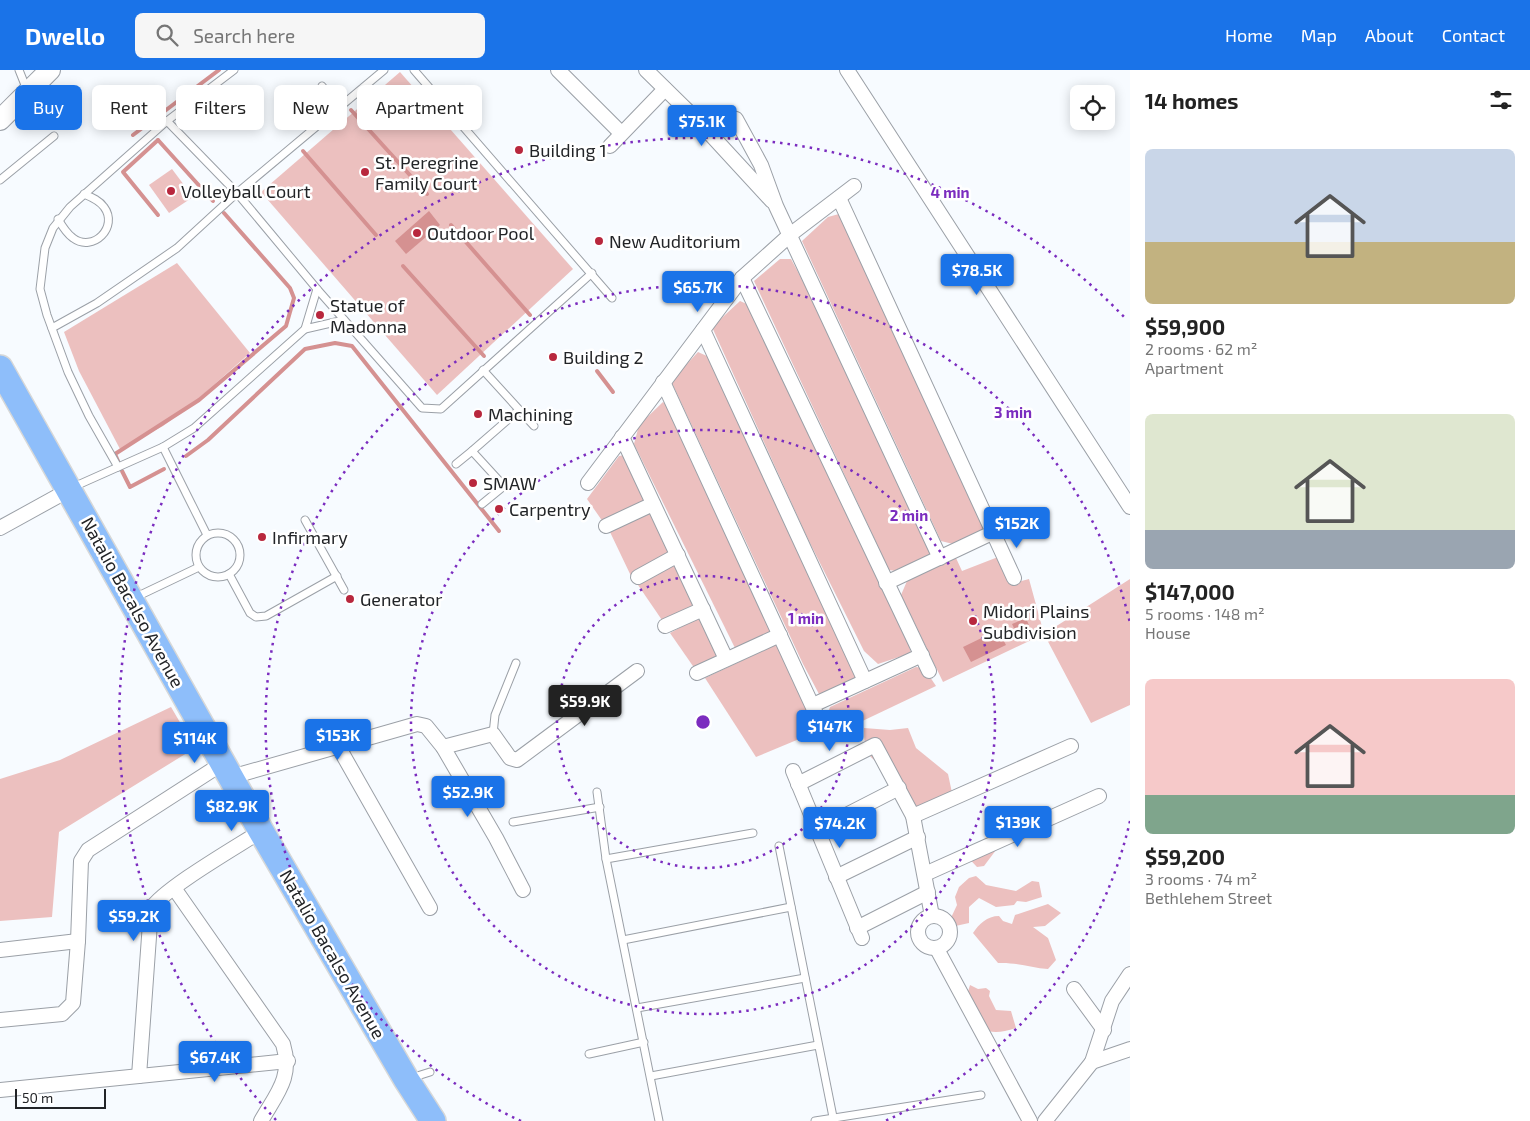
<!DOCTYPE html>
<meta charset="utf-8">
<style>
body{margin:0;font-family:"Exo 2",sans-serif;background:#f6f6f6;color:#222;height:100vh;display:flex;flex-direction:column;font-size:19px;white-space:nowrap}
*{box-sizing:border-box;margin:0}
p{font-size:16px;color:#767676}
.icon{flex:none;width:28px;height:28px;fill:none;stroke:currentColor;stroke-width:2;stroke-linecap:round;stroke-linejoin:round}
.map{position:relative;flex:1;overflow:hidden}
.details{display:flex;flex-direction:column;background:#fff;width:400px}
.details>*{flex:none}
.banner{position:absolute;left:15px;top:15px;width:475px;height:45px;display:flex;gap:10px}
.tools{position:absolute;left:1070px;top:15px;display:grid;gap:10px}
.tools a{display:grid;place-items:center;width:45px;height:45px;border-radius:8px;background:#fff;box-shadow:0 2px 12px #0003;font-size:25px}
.scale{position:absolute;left:15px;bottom:12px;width:91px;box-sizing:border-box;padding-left:5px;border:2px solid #222427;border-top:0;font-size:14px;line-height:18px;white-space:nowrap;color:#222427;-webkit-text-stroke:4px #fff;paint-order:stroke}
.price{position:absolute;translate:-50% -42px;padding:0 11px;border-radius:5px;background:#1a73e8;color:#fff;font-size:16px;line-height:32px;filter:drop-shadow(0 1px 2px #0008)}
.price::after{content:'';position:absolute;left:50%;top:30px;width:15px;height:11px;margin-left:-8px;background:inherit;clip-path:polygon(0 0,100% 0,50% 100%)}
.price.current{background:#222;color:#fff}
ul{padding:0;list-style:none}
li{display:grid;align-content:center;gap:10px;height:265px;padding:0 15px}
li span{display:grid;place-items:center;height:155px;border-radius:8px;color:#555}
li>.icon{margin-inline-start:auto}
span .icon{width:90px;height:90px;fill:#fffc;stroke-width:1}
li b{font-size:21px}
h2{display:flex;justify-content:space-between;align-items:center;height:60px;padding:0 15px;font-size:21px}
.pill{padding:0 18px;border-radius:8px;background:#fff;box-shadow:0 2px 12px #0003;font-size:18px;line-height:45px}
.pill.current{background:#1a73e8;color:#fff}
header{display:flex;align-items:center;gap:30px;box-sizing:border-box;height:70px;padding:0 25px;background:#1a73e8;color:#fff}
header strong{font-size:24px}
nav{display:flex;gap:28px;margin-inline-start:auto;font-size:18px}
.search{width:350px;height:45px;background:#f6f6f6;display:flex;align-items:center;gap:12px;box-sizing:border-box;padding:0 18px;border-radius:8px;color:#767676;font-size:19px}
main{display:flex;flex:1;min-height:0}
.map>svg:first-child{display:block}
.green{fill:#ecc0bf}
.water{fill:#d59191}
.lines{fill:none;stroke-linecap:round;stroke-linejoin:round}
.stream{stroke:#d59191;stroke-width:4}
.lane-casing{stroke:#9ba0a7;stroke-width:9}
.street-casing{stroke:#9ba0a7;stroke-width:16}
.secondary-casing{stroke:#9ba0a7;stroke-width:22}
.highway-casing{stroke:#d7d8d8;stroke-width:28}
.lane{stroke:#fff;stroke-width:7}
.street{stroke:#fff;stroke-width:14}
.secondary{stroke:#fff;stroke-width:20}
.highway{stroke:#8ebefa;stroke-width:25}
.ring{fill:none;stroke:#7b2cbf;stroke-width:2.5;stroke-dasharray:2.5 5}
.poi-dot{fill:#b8273d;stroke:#fff;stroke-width:2}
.labels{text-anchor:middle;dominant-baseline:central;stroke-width:5;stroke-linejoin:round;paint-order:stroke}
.poi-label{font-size:18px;fill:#222427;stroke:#fff;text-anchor:start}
.street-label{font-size:18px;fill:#222427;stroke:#fff}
.centre{fill:#7b2cbf;stroke:#fff;stroke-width:2.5}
.ring-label{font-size:15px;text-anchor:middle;font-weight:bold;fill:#7b2cbf;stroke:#fff;stroke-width:5;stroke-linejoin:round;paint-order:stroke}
</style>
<header>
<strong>Dwello</strong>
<div class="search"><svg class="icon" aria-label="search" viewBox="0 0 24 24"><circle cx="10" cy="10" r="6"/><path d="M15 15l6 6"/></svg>Search here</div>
<nav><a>Home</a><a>Map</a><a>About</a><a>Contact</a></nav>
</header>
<main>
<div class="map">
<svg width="1130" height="1051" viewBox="0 0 1130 1051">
<rect width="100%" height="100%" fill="#f7fbff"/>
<g class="green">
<path d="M400 2 573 199 437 325 261 122Z"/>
<path d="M172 99 193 127 169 143 149 115Z"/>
<path d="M839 144 986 460 953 474 941 471 802 171 828 147Z"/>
<path d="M780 189H791L820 243 932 486 902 502 889 500 754 211Z"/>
<path d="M177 193 250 283 191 335 163 356 120 379 79 301 64 262Z"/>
<path d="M740 231 749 235 903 554 911 583 878 594 864 581 806 465 712 257Z"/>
<path d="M698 282 709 287 859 610 825 625 819 624 803 594 671 311Z"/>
<path d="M663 332 672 339 775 562 735 578 634 374 639 355Z"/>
<path d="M630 384 649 441 672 480 667 488 631 506 610 462 587 429 619 386Z"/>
<path d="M998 487 1011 514 1029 509 1044 564 1130 509V635L1091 653 1044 564 943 612 901 525 907 511 956 488 962 501Z"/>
<path d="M669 495 680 497 695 537 664 553 638 515Z"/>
<path d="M696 549H705L719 577 717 590 695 599 670 563Z"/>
<path d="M775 575 783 578 816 662 756 687 705 608Z"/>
<path d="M916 597 924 598 936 616 833 665 825 650 830 637Z"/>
<path d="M171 637 195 678 59 762 52 847 0 851V709L60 690Z"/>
<path d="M864 658 890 660 908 658 916 678 948 704 954 732 913 741 910 725 891 715 888 697C867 690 864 679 864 658Z"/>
<path d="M977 773 996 780 984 796 977 797 963 782Z"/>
<path d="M976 806 986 815 1016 821 1032 811 1039 812 1042 827 1026 832 1017 831 1014 835 996 837 979 828 969 837V853L951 857 949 852 957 835 955 827 959 817 969 808Z"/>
<path d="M1048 834 1061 843 1045 856 1033 857 1048 868 1056 890 1048 899C1031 898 1016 892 998 893L973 863C979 854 987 846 999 846L1003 851 1012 854 1015 845Z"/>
<path d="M970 915 978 919 986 918 990 921 989 926 996 940 1011 941 1016 958C983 969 977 957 966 928Z"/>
</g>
<g class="water">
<path d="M429 141 440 155 406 184 395 171Z"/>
<path d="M1026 548 1032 563 1019 569 1012 554Z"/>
<path d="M998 560 1006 575 971 592 963 577Z"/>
</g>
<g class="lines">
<g class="stream">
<path d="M351 40 427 124"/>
<path d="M133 65 219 0"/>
<path d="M158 70 123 102 158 145"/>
<path d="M158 70 213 131"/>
<path d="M303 81 376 165"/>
<path d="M451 155 530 245"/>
<path d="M403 196 484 286"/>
<path d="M597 301 613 322"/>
<path d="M186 386 208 370 305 279 335 273 352 276 499 461"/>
<path d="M118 391 115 384 199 330 286 256 294 228 290 218 224 143"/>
<path d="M122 401 130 417 164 399"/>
</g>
<defs>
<g id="lane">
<path d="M19 0 27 20"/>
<path d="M414 0 612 228"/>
<path d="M322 16 339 37"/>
<path d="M167 51 237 123 317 219 422 338 441 339 592 203"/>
<path d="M0 110 54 66"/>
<path d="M58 149C62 156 66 163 73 168 93 183 119 157 104 137 99 130 91 127 84 124"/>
<path d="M317 219 305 259 344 250"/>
<path d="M52 258 97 233 177 178 237 123 384 0"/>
<path d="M483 300 534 356"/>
<path d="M163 377 207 465"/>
<path d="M456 394 472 381"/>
<path d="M118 397 89 346 68 302 47 245 40 219 45 178 53 158 70 137 167 51 234 0"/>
<path d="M71 418 163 377 194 358 305 259"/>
<path d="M482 434 504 416 472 381 519 340"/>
<path d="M305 450 344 520"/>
<circle cx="218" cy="485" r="22"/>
<path d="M229 504 250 543 256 547 266 546 337 506"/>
<path d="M134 528 199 497"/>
<path d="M493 664 495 645 516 593"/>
<path d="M597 722 606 789 659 1051"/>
<path d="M513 752 600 737"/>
<path d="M779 776 833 1047"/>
<path d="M606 789 753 763"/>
<path d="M623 870 791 837"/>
<path d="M637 938 805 908"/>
<path d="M589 984 644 972"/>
<path d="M651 1006 818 975"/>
<path d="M411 1008 430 1002"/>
<path d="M815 1051 981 1025"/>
</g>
<g id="street">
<path d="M558 0 621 63"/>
<path d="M646 0 701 54 772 131"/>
<path d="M847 0 1130 437"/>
<path d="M701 54C714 46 722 45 736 49L761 95 776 136 940 488"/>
<path d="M610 76 665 19"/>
<path d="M839 128 1014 508"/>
<path d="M742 208 929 601"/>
<path d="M703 260 865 611"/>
<path d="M663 312 823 659"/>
<path d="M622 367 726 589"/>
<path d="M588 413 742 208 791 164 854 116"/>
<path d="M606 456 653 434"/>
<path d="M0 458 69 420"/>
<path d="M638 507 678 485"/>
<path d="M886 513 994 462"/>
<path d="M665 556 703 539"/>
<path d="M697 603 780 565"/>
<path d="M813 635 922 585"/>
<path d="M338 676 430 838"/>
<path d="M443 677 493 664 510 688 517 690 637 601"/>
<path d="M793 701 862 868"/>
<path d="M231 707 417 654 426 656 443 677 496 768 523 820"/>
<path d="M798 714 875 675 913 746 932 846"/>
<path d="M913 746 1071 676"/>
<path d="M817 760 899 718"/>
<path d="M925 804 1099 726"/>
<path d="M836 807 918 767"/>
<path d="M174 818 283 974C293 1007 277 1023 261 1051"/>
<circle cx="934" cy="862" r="16"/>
<path d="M857 858 928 822"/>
<path d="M937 879 1030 1051"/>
<path d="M0 880 78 871"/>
<path d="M1074 919 1104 960"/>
<path d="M0 950 62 944 73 933 78 871 81 791 88 780 223 693"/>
<path d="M1092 992 1112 931 1130 904"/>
<path d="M139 1006 151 839C163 819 238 776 261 761"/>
<path d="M0 1020 288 991"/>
<path d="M1045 1051 1092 992 1130 979"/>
</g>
<path id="secondary" d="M0 50 50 0"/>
<path id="highway" d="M0 298 261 761 406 1009 433 1051"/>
</defs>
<use href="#lane" class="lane-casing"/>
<use href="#street" class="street-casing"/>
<use href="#secondary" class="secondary-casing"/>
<use href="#highway" class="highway-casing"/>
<use href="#lane" class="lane"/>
<use href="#street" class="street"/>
<use href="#secondary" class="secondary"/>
<use href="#highway" class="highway"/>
</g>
<g class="ring">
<circle cx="703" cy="652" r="146"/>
<circle cx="703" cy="652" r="292"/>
<path d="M1130 751A438 438 0 0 1 885 1051M521 1051A438 438 0 1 1 1130 553"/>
<path d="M276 1050A584 584 0 0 1 1127 250"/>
</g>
<g class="poi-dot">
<circle cx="519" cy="80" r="5"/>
<circle cx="365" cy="102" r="5"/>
<circle cx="171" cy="121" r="5"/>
<circle cx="417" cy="163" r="5"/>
<circle cx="599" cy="171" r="5"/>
<circle cx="320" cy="245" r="5"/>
<circle cx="553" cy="287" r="5"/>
<circle cx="478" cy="344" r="5"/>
<circle cx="473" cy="413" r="5"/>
<circle cx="499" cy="439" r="5"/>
<circle cx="262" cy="467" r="5"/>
<circle cx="350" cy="529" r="5"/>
<circle cx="973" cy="551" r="5"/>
</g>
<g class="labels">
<g class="poi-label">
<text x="529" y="80">Building 1</text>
<text x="375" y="92">St. Peregrine<tspan x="375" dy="21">Family Court</tspan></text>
<text x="181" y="121">Volleyball Court</text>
<text x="427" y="163">Outdoor Pool</text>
<text x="609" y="171">New Auditorium</text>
<text x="330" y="235">Statue of<tspan x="330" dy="21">Madonna</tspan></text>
<text x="563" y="287">Building 2</text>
<text x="488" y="344">Machining</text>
<text x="483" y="413">SMAW</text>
<text x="509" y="439">Carpentry</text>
<text x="272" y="467">Infirmary</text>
<text x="360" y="529">Generator</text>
<text x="983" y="541">Midori Plains<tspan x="983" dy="21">Subdivision</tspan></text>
</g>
<g class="street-label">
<text transform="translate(133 532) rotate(61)">Natalio Bacalso Avenue</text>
<text transform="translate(333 884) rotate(60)">Natalio Bacalso Avenue</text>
</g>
</g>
<circle cx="703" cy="652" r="8" class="centre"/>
<g class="ring-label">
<text x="950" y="128">4 min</text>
<text x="1013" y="348">3 min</text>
<text x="909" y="451">2 min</text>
<text x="806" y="554">1 min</text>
</g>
</svg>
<div class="tools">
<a><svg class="icon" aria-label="locate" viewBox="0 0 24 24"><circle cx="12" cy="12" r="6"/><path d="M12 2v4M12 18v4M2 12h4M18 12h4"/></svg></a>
</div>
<div class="scale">50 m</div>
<b class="price" style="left:702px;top:77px">$75.1K</b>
<b class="price" style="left:977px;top:226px">$78.5K</b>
<b class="price" style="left:698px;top:243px">$65.7K</b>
<b class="price" style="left:1017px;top:479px">$152K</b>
<b class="price current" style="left:585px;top:657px">$59.9K</b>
<b class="price" style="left:830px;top:682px">$147K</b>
<b class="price" style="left:338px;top:691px">$153K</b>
<b class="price" style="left:195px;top:694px">$114K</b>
<b class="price" style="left:468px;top:748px">$52.9K</b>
<b class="price" style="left:232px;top:762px">$82.9K</b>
<b class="price" style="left:1018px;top:778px">$139K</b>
<b class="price" style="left:840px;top:779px">$74.2K</b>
<b class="price" style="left:134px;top:872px">$59.2K</b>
<b class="price" style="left:215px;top:1013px">$67.4K</b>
<div class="banner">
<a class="pill current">Buy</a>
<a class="pill">Rent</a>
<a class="pill">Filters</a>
<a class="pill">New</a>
<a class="pill">Apartment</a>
</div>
</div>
<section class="details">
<h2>14 homes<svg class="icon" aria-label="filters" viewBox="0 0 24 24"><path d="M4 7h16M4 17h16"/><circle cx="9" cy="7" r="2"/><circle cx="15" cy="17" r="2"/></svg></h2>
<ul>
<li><span style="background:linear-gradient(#c9d6e8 60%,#c2b280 0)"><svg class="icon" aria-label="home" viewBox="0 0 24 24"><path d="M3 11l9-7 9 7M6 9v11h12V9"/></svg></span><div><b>$59,900</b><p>2 rooms · 62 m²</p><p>Apartment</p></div></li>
<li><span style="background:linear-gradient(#dfe7d0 75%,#9aa5b1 0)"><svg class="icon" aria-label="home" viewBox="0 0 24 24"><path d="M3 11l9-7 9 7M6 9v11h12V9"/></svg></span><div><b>$147,000</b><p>5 rooms · 148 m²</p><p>House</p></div></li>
<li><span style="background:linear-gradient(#f6c9c9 75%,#7fa58c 0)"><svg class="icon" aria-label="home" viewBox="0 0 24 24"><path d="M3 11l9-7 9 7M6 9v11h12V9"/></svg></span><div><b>$59,200</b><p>3 rooms · 74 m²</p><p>Bethlehem Street</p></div></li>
</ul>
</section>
</main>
